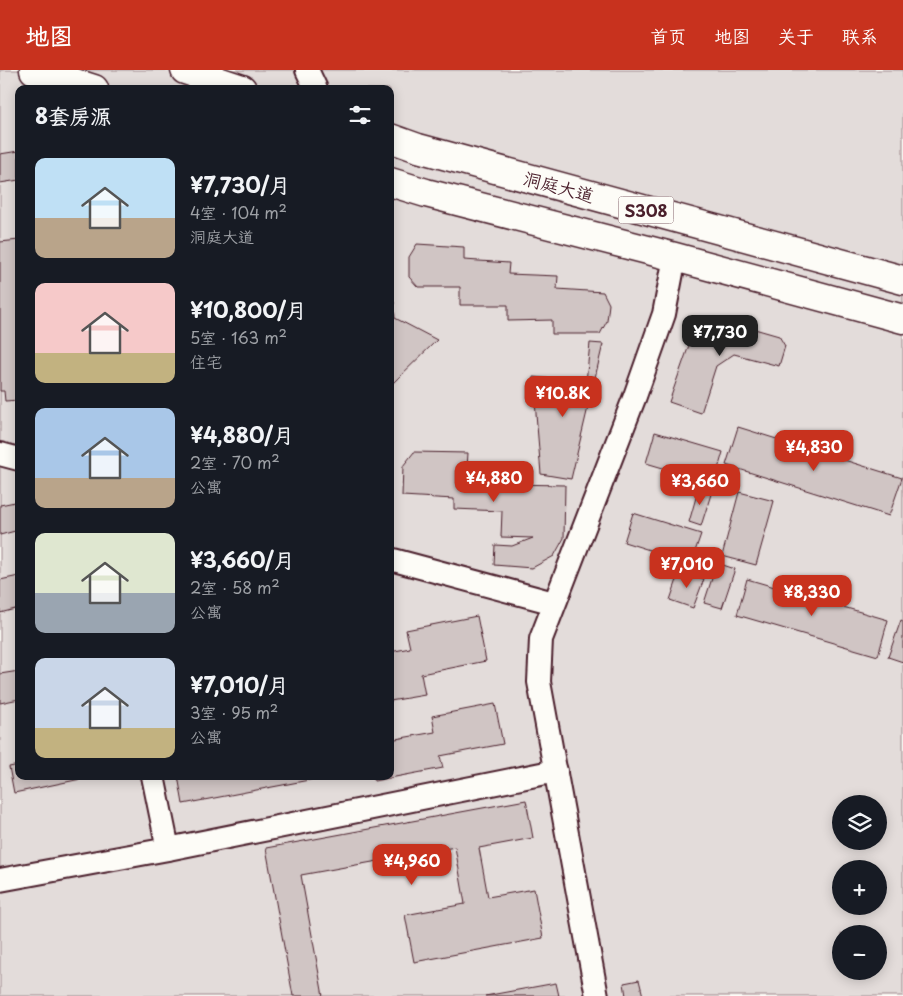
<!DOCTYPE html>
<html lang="zh">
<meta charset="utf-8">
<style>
body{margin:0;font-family:"Playpen Sans","LXGW WenKai TC",sans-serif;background:#242831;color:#f1f3f6;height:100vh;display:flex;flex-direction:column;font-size:19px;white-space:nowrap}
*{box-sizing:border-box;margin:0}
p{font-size:16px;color:#9ea1a6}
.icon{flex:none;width:28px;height:28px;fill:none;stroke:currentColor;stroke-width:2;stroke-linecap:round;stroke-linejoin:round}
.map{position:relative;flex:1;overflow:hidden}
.drawer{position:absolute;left:15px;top:15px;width:379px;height:695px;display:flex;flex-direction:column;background:#171b24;border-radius:10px;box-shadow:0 2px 12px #0003}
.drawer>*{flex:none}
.buttons{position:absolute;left:832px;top:725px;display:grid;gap:10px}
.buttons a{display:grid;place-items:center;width:55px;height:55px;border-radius:50%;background:#171b24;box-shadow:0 2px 12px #0003;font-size:25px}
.price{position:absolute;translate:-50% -42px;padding:0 11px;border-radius:10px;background:#c8321e;color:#fff;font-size:16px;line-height:32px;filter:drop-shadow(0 1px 2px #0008)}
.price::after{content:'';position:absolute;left:50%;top:30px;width:15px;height:11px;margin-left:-8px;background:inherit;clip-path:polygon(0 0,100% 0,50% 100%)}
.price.active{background:#222;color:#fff}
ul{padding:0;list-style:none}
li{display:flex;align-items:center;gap:15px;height:125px;padding:0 20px}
li span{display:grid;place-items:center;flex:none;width:140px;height:100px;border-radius:10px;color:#555}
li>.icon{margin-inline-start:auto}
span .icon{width:60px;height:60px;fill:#fffc;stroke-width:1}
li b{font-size:21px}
h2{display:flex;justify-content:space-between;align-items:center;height:60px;padding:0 20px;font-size:21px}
header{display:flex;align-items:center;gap:30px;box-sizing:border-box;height:70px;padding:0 25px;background:#c8321e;color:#fff}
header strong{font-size:24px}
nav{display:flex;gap:28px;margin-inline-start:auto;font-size:18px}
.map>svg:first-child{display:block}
.green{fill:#e3dcda;stroke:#967e82;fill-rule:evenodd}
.building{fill:#d0c5c4;stroke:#4a1f2b}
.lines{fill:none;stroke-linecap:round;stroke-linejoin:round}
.minor-casing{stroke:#4a1f2b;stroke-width:26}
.major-casing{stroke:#4a1f2b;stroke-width:31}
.minor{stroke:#fdfcf7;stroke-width:22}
.major{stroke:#fdfcf7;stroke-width:28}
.labels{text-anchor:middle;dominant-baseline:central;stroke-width:4;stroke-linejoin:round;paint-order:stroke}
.shield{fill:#fdfcf7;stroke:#806168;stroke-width:1}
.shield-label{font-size:16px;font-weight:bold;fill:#4a1f2b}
.street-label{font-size:18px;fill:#4a1f2b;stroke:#fdfcf7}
</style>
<header>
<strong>地图</strong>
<nav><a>首页</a><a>地图</a><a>关于</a><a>联系</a></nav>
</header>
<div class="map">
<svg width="903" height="926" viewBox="0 0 903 926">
<rect width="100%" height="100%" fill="#fdfcf7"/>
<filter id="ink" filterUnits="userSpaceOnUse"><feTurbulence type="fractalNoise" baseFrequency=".02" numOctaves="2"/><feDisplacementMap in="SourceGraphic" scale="10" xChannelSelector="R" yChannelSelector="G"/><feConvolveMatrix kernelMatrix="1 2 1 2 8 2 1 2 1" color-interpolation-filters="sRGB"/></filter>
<g filter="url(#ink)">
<path class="green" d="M0 0H903V926H0ZM19 19H390V706H19ZM841 734H879V771H841ZM841 799H879V836H841ZM841 864H879V901H841Z"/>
<g class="building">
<path d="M19 81V110L0 113V84Z"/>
<path d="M19 170V330L5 331 4 321H0V172Z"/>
<path d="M417 174 464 177V190L509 193 508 204 558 206 557 219 603 222 609 234 607 251 600 264H552V250L508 251V235H460V217H418L409 207V187Z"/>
<path d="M390 232H394L395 248 437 270 393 313H390Z"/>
<path d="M713 247 779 266 785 276 779 296 734 284 716 296 701 343 669 332 694 261Z"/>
<path d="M590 273 603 274 571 409 541 404 533 307 586 312Z"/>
<path d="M738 357 902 408 889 446 726 395Z"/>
<path d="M655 362 723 382 714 413 646 393Z"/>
<path d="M414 382 468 383 467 398H505V414L565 415 564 468 554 486 532 498 494 495 495 475 512 476 533 468 501 467 502 441 454 439V429L402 426 403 396Z"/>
<path d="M699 417 712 421 701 456 689 452Z"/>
<path d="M739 422 774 431 756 495 722 486Z"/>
<path d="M15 432 19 445V460L0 465V435Z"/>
<path d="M633 443 701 464 691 493 624 472Z"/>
<path d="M717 493 735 499 722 538 704 533Z"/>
<path d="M680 501 704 509 693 538 670 530Z"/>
<path d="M19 506V538L0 543V510Z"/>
<path d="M747 509 888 550 878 586 737 545Z"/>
<path d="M477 546 486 591 421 604 425 625 390 631V582L410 578 406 560Z"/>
<path d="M901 550 903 551V592L888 587Z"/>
<path d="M19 601V629L0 633V604Z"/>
<path d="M495 634 503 674 440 686 443 698 374 711 373 706H390V670L435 662 432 646Z"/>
<path d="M19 695V706H95L14 723 9 697Z"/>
<path d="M178 706H330L183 734Z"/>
<path d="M526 730 533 768 479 778 488 827 534 819 543 868 414 892 405 845 465 834 455 777 301 805 323 926H293L266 778Z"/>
<path d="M639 910 643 926H626L624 913Z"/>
<path d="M556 913 559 926H485Z"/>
</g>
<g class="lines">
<defs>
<g id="minor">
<path d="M307 0 316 19"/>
<path d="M0 384 19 389"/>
<path d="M390 489 554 533"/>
<path d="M153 706 168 779 556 701"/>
<path d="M0 810 168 779"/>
<path d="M597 926 539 612 541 569 635 326 664 244 675 187"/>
</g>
<g id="major">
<path d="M34 0 94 19"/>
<path d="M185 0 242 19"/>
<path d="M390 68 418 78 903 210"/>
<path d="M390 112 426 123 675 187 903 249"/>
</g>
</defs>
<use href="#minor" class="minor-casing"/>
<use href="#major" class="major-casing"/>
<use href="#minor" class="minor"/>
<use href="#major" class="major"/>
</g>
</g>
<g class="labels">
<rect class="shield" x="618.5" y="126.5" width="55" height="27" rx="4"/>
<g class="shield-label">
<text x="646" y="140">S308</text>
</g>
<g class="street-label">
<text transform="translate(559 116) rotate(15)">洞庭大道</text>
</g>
</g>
</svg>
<div class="buttons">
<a><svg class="icon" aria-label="layers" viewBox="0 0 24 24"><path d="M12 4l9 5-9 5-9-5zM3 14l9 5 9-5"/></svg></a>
<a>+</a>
<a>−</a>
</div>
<b class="price active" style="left:720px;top:287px">¥7,730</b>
<b class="price" style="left:563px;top:348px">¥10.8K</b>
<b class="price" style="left:814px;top:402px">¥4,830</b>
<b class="price" style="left:494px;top:433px">¥4,880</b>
<b class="price" style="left:700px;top:436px">¥3,660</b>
<b class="price" style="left:687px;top:519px">¥7,010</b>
<b class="price" style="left:812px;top:547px">¥8,330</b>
<b class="price" style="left:412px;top:816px">¥4,960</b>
<section class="drawer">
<h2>8套房源<svg class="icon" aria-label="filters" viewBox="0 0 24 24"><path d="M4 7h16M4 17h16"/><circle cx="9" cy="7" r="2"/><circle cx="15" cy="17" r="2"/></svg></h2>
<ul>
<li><span style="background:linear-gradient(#bfe0f5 60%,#b9a48a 0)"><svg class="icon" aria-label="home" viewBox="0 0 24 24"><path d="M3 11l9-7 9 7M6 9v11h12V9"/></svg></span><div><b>¥7,730/月</b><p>4室 · 104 m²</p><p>洞庭大道</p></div></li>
<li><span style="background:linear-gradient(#f6c9c9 70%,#c2b280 0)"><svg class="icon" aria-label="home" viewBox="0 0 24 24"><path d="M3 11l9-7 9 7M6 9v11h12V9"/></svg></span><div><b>¥10,800/月</b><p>5室 · 163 m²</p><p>住宅</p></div></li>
<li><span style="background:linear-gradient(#a9c7e8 70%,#b9a48a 0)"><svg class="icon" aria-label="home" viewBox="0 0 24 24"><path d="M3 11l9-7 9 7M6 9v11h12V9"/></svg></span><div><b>¥4,880/月</b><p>2室 · 70 m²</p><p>公寓</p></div></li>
<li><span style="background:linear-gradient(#dfe7d0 60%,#9aa5b1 0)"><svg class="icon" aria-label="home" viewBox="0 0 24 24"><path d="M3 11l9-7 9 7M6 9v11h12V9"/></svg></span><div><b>¥3,660/月</b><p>2室 · 58 m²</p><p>公寓</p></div></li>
<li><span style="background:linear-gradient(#c9d6e8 70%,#c2b280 0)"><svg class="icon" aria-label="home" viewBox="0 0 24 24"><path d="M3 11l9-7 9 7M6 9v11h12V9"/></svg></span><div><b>¥7,010/月</b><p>3室 · 95 m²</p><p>公寓</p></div></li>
</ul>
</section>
</div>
